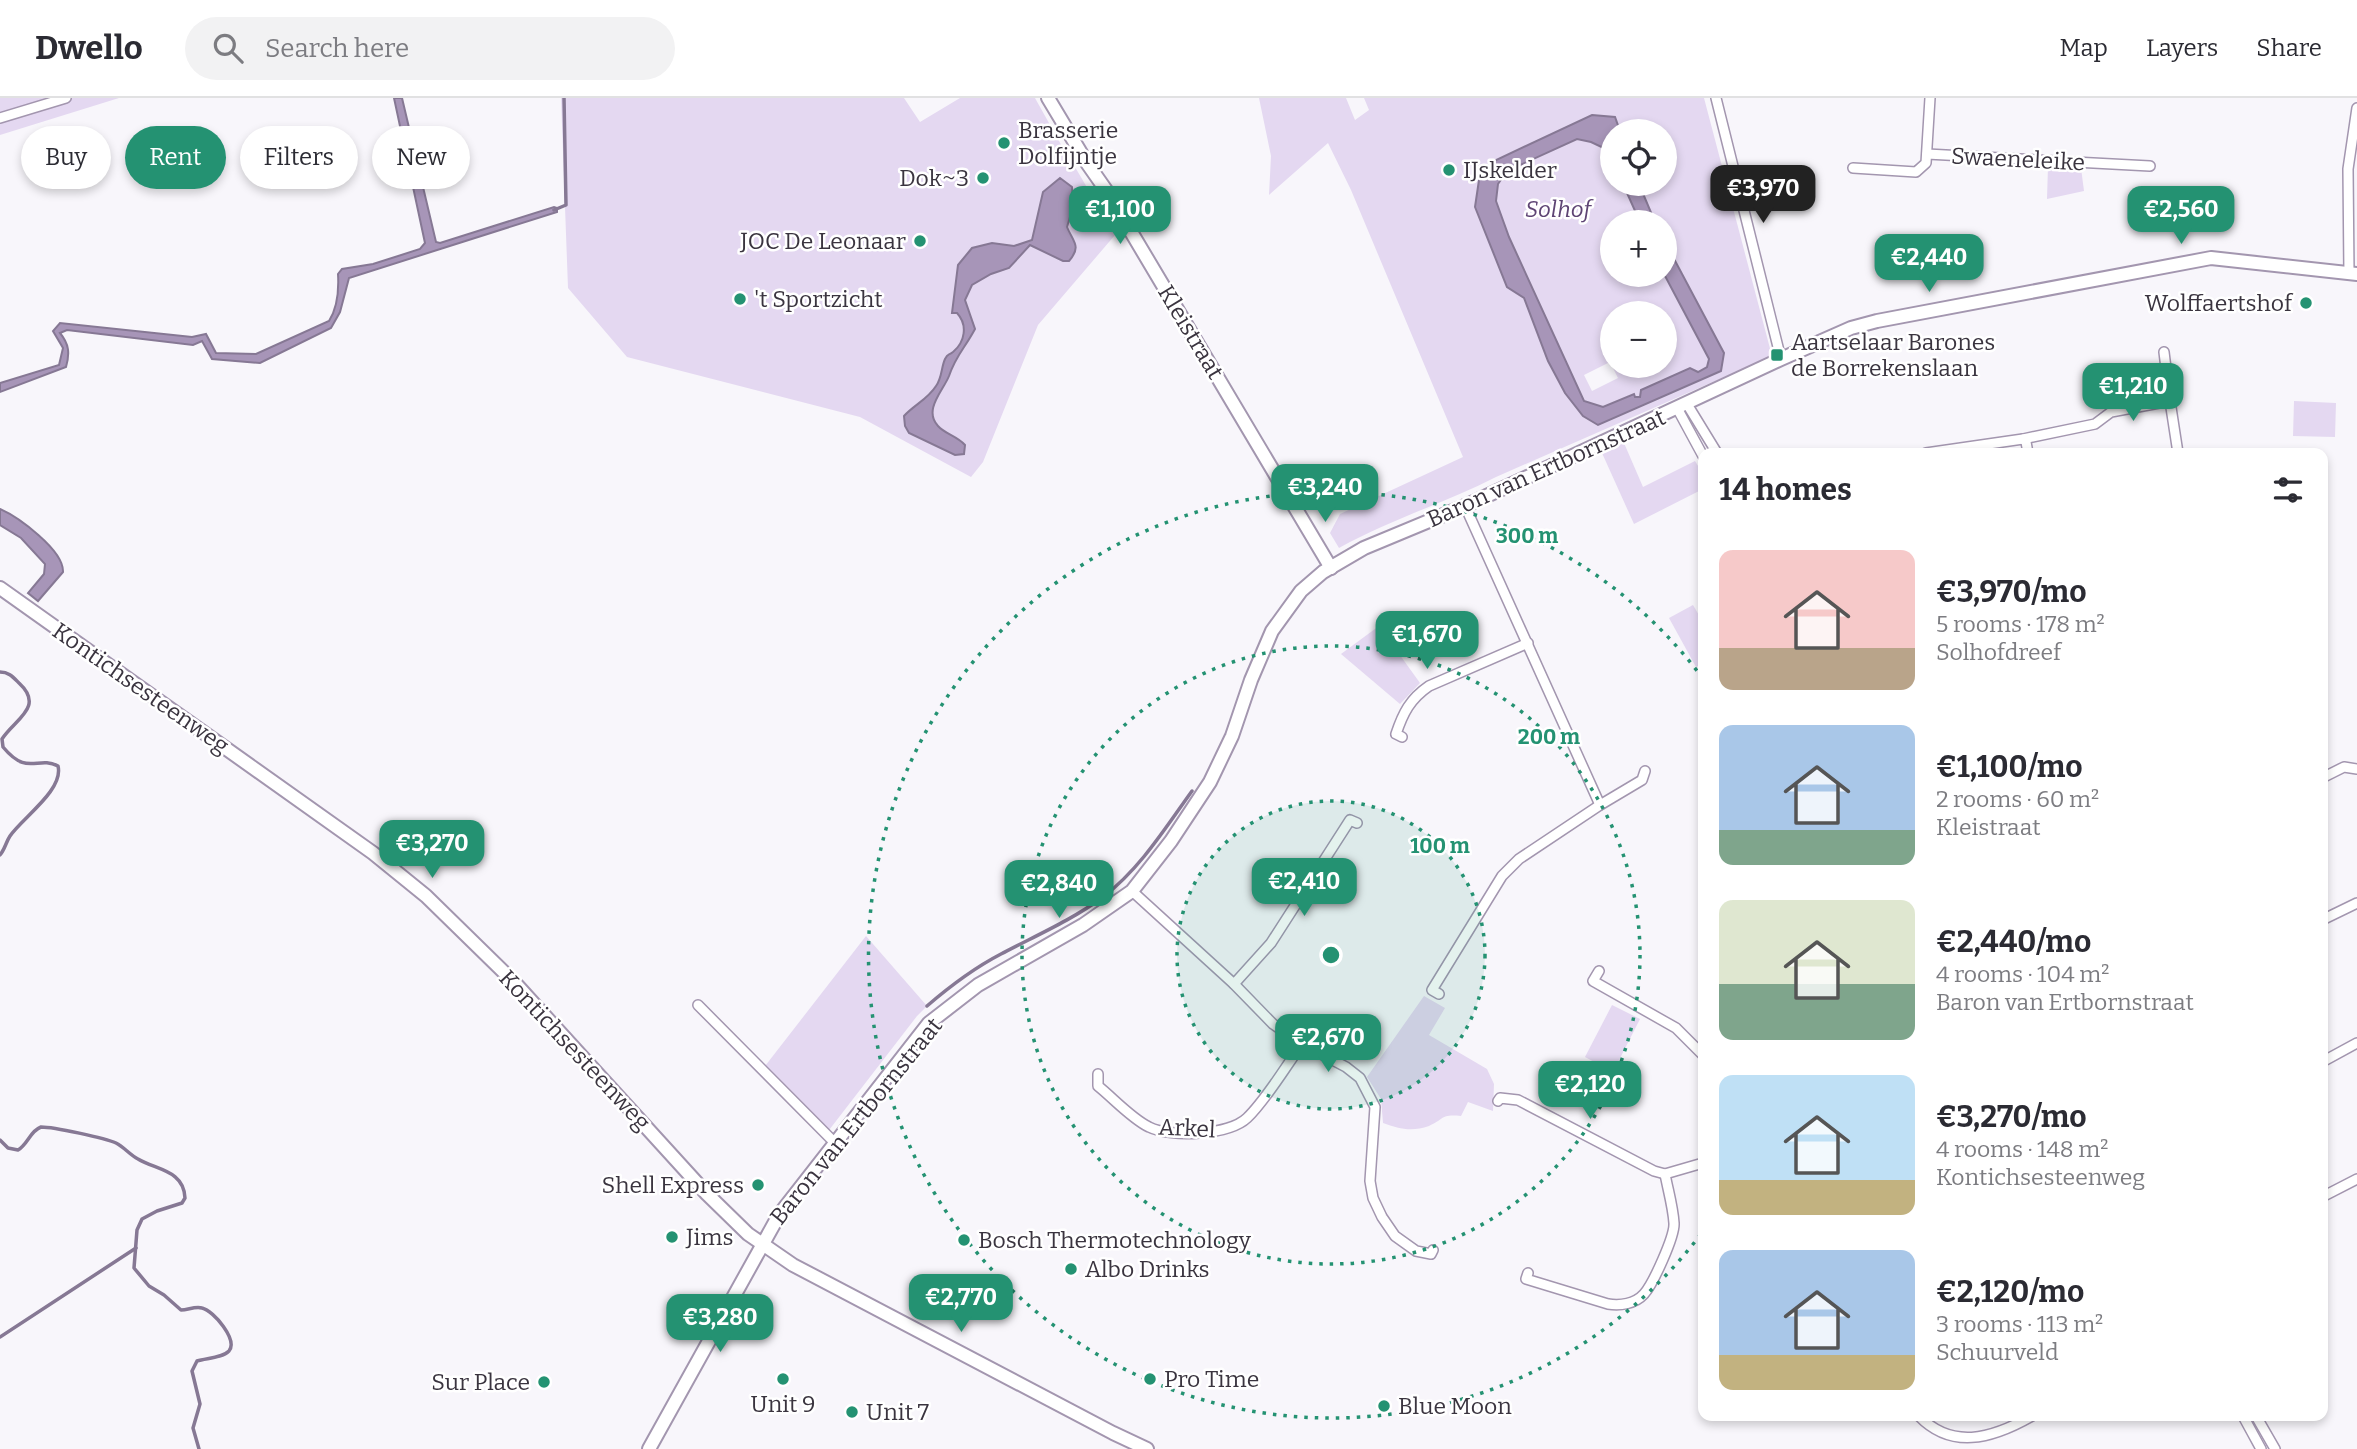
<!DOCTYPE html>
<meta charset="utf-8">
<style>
body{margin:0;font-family:Bitter,serif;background:#f2f2f3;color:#2b2b33;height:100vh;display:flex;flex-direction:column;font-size:26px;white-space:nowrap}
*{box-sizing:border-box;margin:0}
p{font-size:23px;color:#7c7c81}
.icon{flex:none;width:38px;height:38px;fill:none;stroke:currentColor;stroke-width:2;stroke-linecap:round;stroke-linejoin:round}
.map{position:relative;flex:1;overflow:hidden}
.sheet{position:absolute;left:1698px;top:350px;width:630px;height:973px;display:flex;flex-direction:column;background:#fff;border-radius:14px;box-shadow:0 4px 10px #0003}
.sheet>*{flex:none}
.top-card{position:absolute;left:21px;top:28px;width:665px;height:63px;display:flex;gap:14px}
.tools{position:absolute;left:1600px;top:21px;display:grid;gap:14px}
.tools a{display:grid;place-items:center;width:77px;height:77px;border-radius:50%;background:#fff;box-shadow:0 4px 10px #0003;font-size:35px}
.price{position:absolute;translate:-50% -60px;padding:0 16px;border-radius:14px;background:#249272;color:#fff;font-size:23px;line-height:46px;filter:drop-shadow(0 2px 4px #0008)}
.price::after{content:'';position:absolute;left:50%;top:42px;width:21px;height:16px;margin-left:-10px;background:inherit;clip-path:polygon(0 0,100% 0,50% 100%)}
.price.active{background:#222;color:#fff}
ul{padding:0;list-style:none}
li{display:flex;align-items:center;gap:21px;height:175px;padding:0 21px}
li span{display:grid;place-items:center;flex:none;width:196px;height:140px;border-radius:14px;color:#555}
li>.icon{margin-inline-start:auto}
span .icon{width:84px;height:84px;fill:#fffc;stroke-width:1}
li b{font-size:30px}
h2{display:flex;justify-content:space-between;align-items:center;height:84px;padding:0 21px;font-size:30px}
.chip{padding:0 24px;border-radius:32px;background:#fff;box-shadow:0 4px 10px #0003;font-size:24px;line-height:63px}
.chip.active{background:#249272;color:#fff}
header{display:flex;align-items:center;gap:42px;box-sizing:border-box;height:98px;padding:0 35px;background:#fff;border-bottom:2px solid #e1e1e2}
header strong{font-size:33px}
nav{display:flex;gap:38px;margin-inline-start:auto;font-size:24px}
.search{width:490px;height:63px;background:#f2f2f3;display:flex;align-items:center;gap:18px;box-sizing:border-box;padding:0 24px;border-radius:38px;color:#7c7c81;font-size:26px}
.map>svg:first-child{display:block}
.green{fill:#e4d8f1;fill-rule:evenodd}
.water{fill:#a795b8;stroke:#867894;stroke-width:2}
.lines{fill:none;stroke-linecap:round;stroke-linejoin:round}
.stream{stroke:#867894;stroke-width:3.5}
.minor-casing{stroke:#a396af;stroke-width:12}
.tertiary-casing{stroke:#a396af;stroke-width:16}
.minor{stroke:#fff;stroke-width:9}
.tertiary{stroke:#fff;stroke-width:12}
.ring{fill:none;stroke:#249272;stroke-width:3.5;stroke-dasharray:3.5 7}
.poi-dot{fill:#249272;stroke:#fff;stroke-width:2.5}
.labels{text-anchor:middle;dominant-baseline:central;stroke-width:5;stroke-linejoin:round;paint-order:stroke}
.poi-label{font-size:23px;fill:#3a343f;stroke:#fff;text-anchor:start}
.street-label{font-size:23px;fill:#3a343f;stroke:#fff}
.park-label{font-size:23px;font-style:italic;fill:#5e4474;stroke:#fff}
.centre{fill:#249272;stroke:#fff;stroke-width:3.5}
.ring-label{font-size:21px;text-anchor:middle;font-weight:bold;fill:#249272;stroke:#fff;stroke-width:5;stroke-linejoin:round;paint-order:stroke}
</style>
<header>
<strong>Dwello</strong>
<div class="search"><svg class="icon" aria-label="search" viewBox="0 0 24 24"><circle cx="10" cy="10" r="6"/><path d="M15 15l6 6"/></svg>Search here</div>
<nav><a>Map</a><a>Layers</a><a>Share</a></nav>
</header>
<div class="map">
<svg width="2357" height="1351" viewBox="0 0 2357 1351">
<rect width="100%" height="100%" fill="#f8f6fb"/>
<g class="green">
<path d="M0 0H119L0 37Z"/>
<path d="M561 0H904L920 24 960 0H1035L1073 68 1068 72 1075 69 1115 137 1038 227 983 364 971 379 860 319 627 259 568 190Z"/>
<path d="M1259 0H1346L1355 22 1369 12 1364 0H1704L1772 258 1496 379C1445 405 1389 422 1339 450L1330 435 1340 416 1463 359 1351 92 1328 45 1269 97 1271 58ZM1615 19 1620 33H1664V86H1639L1655 124H1664V142L1724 255 1721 273 1583 318 1548 263 1479 82Z"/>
<path d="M1577 41 1591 44 1608 52 1612 60V86H1623L1640 124H1612V177L1664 176 1709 261 1707 269 1698 274 1642 296 1640 299H1635L1633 296 1603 309 1584 303 1573 282 1509 139 1496 103 1498 86 1507 73ZM1612 215H1664V268H1612L1618 280 1592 293 1584 277 1610 264 1612 267Z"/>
<path d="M2048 68 2081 70 2084 93 2047 101Z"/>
<path d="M2294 303 2336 305 2335 339 2293 338Z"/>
<path d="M1624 345 1643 389 1695 363 1703 376V391L1634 426 1602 355Z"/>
<path d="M1693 507 1703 524V565L1696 569 1669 520Z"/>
<path d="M1379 528 1420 585 1400 606 1341 556Z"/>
<path d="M866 838 927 908 917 918 826 1036 762 972Z"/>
<path d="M1424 898 1445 910 1429 937 1487 971 1494 986 1493 1013 1468 1004 1461 1018C1440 1016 1445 1021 1429 1028 1412 1034 1399 1031 1383 1025L1381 1001 1367 979Z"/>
<path d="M1612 907 1640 921 1613 974 1585 959Z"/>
</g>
<g class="water">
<path d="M394 0H402L436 144 440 145 554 109 557 110V114L349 180 340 214 331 230 260 265 212 261 202 243 193 247 67 232 60 235C69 246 70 255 66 269L0 294V285L59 267 63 250 53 233 60 225 192 239 206 236 216 255 256 256 329 223C338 209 339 193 338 176L342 171 373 166 420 151 425 145Z"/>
<path d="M1592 17 1615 19 1620 33H1612V60L1608 52 1591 44 1577 41 1507 73 1498 86 1496 103 1509 139 1584 303 1603 309 1634 296 1635 299H1640L1641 292 1690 270 1698 274 1707 269 1709 261 1664 176V142L1724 255 1721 273 1598 327 1583 318 1565 295 1548 263 1524 200 1507 189 1475 109 1479 82 1494 63Z"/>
<path d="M1060 80 1072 89 1073 109 1067 129C1073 144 1082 148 1069 163H1063L1030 147 1009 170 991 176 972 187 965 202 975 231C965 250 956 257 949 278 943 293 923 312 938 328 945 336 957 338 965 347L964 356 955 357 909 335 905 328 904 318C914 307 928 301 936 288 942 280 941 270 945 261 948 255 948 258 953 254 965 244 968 227 957 215H952L958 167 972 150 992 145 1014 148 1032 142 1043 94Z"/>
<path d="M1623 86H1639L1655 124H1640Z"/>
<path d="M0 411C18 419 64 452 63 474L38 503 28 495 44 476 45 466 21 440 0 427Z"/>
</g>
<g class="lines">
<g class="stream">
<path d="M554 112 566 107 564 0"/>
<path d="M0 574C9 574 13 579 19 585 45 609 15 621 2 641L3 649C28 679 37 657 58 668 64 692 22 720 10 738 6 744 5 751 0 757"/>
<path d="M927 908C949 889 974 870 1001 856 1035 838 1072 822 1103 799 1140 771 1166 729 1192 693"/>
<path d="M0 1042 8 1050 18 1052C28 1046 30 1033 41 1029 54 1029 105 1040 116 1045 124 1049 130 1057 138 1061 156 1072 184 1072 185 1100L182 1105 157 1113 142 1121 137 1132 134 1170 149 1188 164 1197 181 1212C188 1212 195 1208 202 1210 214 1213 238 1242 229 1253 222 1260 207 1260 197 1263L192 1273 200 1306 193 1330 199 1351"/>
<path d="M0 1239 136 1150"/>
</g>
<defs>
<g id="minor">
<path d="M1716 0 1781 261"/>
<path d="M0 20 66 0"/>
<path d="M1927 56 2150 68"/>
<path d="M1853 70 1916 74 1926 65 1930 0"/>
<path d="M2349 176 2348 71 2357 10"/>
<path d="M2170 303 2178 355"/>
<path d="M1687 306 1717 355"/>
<path d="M1677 310 1703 358"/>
<path d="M2023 341 2026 344 2028 355"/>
<path d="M1926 355 2023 341 2095 326 2111 314 2170 303 2164 254"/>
<path d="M1465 408 1600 707"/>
<path d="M1402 639 1396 636C1403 615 1410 601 1429 588L1528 545"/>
<path d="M2322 680 2344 669 2357 671"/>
<path d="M1132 793 1234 886 1273 926 1302 946 1346 969 1360 980 1375 1009 1370 1083 1373 1100 1382 1119 1395 1138 1416 1153 1431 1156 1433 1152"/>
<path d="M2322 822 2357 805"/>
<path d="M1599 873 1593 883 1676 930 1703 957"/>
<path d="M1234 886 1271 845 1350 722 1357 725"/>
<path d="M1439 896 1432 892 1502 778 1519 761 1600 707 1642 682 1645 673"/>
<path d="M698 907 835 1045"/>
<path d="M2322 964 2357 945"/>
<path d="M1098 976V988C1113 1000 1132 1021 1149 1029 1171 1040 1229 1037 1247 1020 1266 1002 1286 968 1302 946"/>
<path d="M1498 1003 1500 1000 1518 1002 1654 1073 1665 1076 1703 1065"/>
<path d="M2322 1099 2357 1081"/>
<path d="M1528 1175 1526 1181 1608 1206C1620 1208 1635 1206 1644 1196 1653 1186 1675 1138 1674 1125 1673 1109 1668 1092 1665 1076"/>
<path d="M1919 1318C1951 1351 1990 1342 2032 1318"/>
<path d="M2243 1318 2261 1351"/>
<path d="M2256 1318 2275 1351"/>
</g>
<g id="tertiary">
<path d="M1048 0 1087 65 1108 95 1331 470"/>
<path d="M0 490 373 755 426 798 514 884 707 1096 748 1136 793 1167 1113 1335 1147 1351"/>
<path d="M649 1351 779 1117 929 925 978 887 1083 827 1132 793 1171 743 1210 684 1232 638 1251 582 1272 533 1301 493 1323 474 1364 450 1465 408 1781 261 1851 230 1877 223 2211 160 2357 176"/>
</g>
</defs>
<use href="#minor" class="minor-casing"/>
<use href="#tertiary" class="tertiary-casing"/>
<use href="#minor" class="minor"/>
<use href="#tertiary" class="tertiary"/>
</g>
<circle cx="1331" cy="857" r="154" fill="#249272" fill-opacity=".12"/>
<g class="ring">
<circle cx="1331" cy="857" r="154"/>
<circle cx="1331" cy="857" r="309"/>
<path d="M1701 1136A463 463 0 1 1 1701 578"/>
</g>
<g class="poi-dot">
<circle cx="1004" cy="45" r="7"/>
<circle cx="1449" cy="72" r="7"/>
<circle cx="983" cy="80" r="7"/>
<circle cx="920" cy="143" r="7"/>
<circle cx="740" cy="201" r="7"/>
<circle cx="2306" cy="205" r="7"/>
<rect x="1770" y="250" width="14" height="14" rx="3.5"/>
<circle cx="758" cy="1087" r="7"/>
<circle cx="672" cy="1139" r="7"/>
<circle cx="964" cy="1142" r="7"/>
<circle cx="1071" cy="1171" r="7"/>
<circle cx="783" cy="1281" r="7"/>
<circle cx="1150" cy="1281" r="7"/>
<circle cx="544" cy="1284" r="7"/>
<circle cx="1384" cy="1308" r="7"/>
<circle cx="852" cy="1314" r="7"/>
</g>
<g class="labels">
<g class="poi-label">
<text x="1018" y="32">Brasserie<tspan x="1018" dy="26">Dolfijntje</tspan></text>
<text x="1463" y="72">IJskelder</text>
<text x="969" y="80" text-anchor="end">Dok~3</text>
<text x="906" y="143" text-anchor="end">JOC De Leonaar</text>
<text x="754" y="201">'t Sportzicht</text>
<text x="2292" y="205" text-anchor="end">Wolffaertshof</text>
<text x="1791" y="244">Aartselaar Barones<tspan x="1791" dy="26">de Borrekenslaan</tspan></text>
<text x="744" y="1087" text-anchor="end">Shell Express</text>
<text x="686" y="1139">Jims</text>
<text x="978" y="1142">Bosch Thermotechnology</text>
<text x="1085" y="1171">Albo Drinks</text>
<text x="1164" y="1281">Pro Time</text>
<text x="530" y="1284" text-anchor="end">Sur Place</text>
<text x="783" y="1306" text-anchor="middle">Unit 9</text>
<text x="1398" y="1308">Blue Moon</text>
<text x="866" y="1314">Unit 7</text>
</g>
<g class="street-label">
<text transform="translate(2018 61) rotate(3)">Swaeneleike</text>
<text transform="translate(1191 234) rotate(59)">Kleistraat</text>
<text transform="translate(1546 370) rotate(-24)">Baron van Ertbornstraat</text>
<text transform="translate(141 590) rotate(35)">Kontichsesteenweg</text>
<text transform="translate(575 952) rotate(47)">Kontichsesteenweg</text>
<text transform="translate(856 1023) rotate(-51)">Baron van Ertbornstraat</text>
<text transform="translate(1187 1030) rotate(3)">Arkel</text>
</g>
<g class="park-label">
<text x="1558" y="111">Solhof</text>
</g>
</g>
<circle cx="1331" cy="857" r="10" class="centre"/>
<g class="ring-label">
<text x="1527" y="445">300 m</text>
<text x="1549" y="646">200 m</text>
<text x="1440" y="755">100 m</text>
</g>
</svg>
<div class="tools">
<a><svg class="icon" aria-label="locate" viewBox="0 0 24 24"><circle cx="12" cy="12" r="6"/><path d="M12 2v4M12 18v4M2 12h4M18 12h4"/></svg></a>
<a>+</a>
<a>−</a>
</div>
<b class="price active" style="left:1763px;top:127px">€3,970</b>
<b class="price" style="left:1120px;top:148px">€1,100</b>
<b class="price" style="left:2181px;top:148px">€2,560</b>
<b class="price" style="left:1929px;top:196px">€2,440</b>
<b class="price" style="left:2133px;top:325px">€1,210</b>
<b class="price" style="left:1325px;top:426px">€3,240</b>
<b class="price" style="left:1427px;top:573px">€1,670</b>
<b class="price" style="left:432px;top:782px">€3,270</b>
<b class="price" style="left:1304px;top:820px">€2,410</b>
<b class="price" style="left:1059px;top:822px">€2,840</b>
<b class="price" style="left:1328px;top:976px">€2,670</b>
<b class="price" style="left:1590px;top:1023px">€2,120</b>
<b class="price" style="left:961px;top:1236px">€2,770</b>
<b class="price" style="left:720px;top:1256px">€3,280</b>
<div class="top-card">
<a class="chip">Buy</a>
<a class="chip active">Rent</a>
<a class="chip">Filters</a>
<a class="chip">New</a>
</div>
<section class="sheet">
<h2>14 homes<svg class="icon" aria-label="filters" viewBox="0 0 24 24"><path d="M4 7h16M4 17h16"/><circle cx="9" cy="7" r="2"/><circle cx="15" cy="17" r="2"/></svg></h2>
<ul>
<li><span style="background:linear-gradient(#f6c9c9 70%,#b9a48a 0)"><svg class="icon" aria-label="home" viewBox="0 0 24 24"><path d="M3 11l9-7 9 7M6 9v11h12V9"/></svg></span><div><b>€3,970/mo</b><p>5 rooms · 178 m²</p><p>Solhofdreef</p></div></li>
<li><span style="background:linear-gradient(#a9c7e8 75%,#7fa58c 0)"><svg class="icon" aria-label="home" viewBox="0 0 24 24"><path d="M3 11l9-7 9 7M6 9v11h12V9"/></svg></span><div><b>€1,100/mo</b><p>2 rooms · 60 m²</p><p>Kleistraat</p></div></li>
<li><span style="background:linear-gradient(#dfe7d0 60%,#7fa58c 0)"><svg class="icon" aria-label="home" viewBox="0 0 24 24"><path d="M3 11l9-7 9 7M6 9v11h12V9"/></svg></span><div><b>€2,440/mo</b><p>4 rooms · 104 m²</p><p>Baron van Ertbornstraat</p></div></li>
<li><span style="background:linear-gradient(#bfe0f5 75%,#c2b280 0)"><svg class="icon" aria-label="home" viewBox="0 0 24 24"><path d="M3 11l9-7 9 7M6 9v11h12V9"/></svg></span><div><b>€3,270/mo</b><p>4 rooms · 148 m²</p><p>Kontichsesteenweg</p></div></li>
<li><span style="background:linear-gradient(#a9c7e8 75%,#c2b280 0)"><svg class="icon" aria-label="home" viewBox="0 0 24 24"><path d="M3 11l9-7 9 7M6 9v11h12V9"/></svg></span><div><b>€2,120/mo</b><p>3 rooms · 113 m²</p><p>Schuurveld</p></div></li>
</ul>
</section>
</div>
